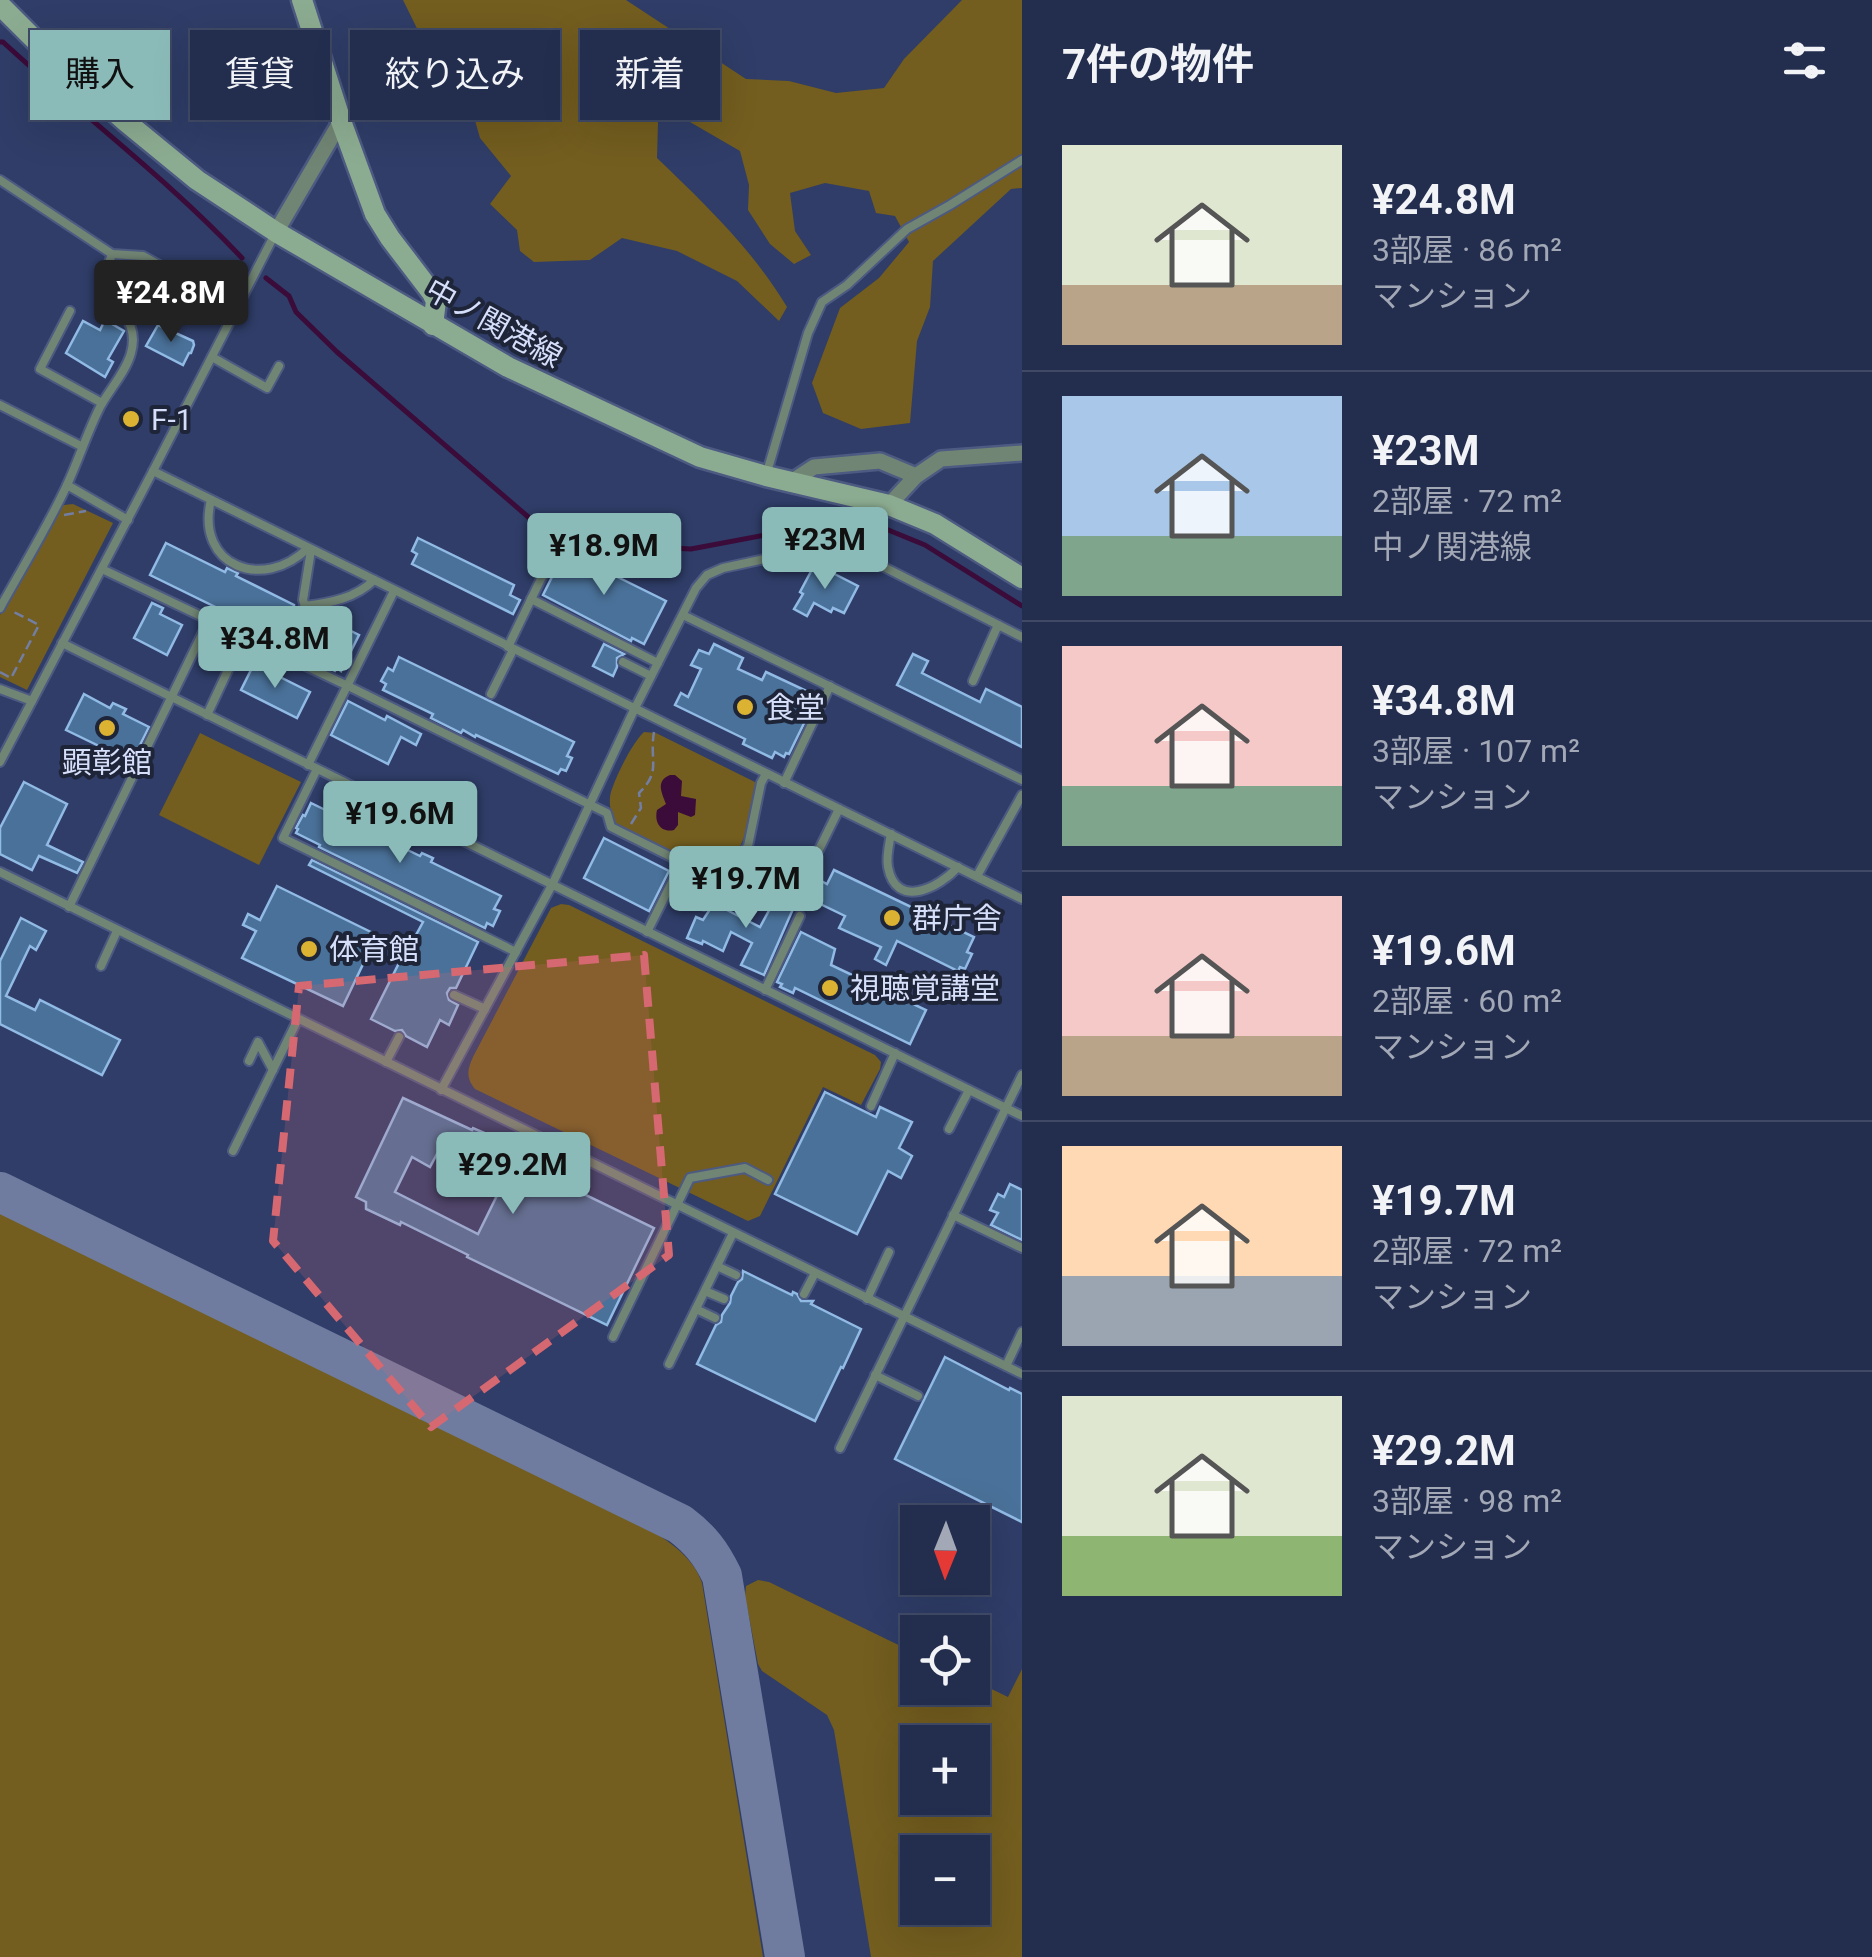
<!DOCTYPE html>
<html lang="ja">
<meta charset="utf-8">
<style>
body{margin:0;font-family:Roboto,"Noto Sans JP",sans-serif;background:#2f3a58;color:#f1f3f6;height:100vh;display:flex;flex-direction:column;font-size:38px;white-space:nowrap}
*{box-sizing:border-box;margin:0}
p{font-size:32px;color:#a3a8b6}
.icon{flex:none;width:55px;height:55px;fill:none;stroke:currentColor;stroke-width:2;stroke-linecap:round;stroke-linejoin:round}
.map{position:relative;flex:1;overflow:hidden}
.side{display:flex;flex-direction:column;background:#232e4e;width:850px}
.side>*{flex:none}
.guide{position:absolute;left:30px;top:30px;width:840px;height:90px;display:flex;gap:20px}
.needle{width:65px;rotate:181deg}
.controls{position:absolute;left:900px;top:1505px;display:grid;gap:20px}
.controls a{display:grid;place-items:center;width:90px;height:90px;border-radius:0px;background:#232e4e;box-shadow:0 10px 40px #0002,0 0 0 2px #404a66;font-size:50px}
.price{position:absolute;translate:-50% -85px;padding:0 22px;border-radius:10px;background:#8bbbb9;color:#111;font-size:32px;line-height:65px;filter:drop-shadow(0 2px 5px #0008)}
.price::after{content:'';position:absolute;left:50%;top:60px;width:30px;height:22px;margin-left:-15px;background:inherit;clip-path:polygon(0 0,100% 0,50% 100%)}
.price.current{background:#222;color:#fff}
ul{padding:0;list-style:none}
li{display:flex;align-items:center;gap:30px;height:250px;padding:0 40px}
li+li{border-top:2px solid #404a66}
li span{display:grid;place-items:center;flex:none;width:280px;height:200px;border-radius:0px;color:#555}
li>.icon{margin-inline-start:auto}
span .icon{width:120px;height:120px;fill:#fffc;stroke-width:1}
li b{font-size:42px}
h2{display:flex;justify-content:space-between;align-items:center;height:120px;padding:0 40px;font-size:42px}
.tag{padding:0 35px;border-radius:0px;background:#232e4e;box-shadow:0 10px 40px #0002,0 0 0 2px #404a66;font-size:35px;line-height:90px}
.tag.current{background:#8bbbb9;color:#111}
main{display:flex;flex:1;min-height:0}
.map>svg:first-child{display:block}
.green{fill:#735d1f;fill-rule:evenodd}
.water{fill:#3b0b39}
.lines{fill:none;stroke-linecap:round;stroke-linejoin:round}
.stream{stroke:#3b0b39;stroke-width:5}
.taxiway{stroke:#6f7ca0;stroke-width:40}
.building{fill:#4a7199;stroke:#91bae5;stroke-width:2.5}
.lane-casing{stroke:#4d5a82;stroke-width:12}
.street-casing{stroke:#4d5a82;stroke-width:20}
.secondary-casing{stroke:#4d5a82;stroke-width:25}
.path{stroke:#727ea3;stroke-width:2.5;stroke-dasharray:10 5;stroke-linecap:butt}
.lane{stroke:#718574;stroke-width:8}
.street{stroke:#718574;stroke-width:15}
.secondary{stroke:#8cac91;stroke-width:20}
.marked{fill:#d66872;fill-opacity:0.2;stroke:#d66872;stroke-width:8;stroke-dasharray:20 12;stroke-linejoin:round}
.poi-dot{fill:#dcb233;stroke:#1f2539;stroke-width:4}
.labels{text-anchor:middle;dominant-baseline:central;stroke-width:8;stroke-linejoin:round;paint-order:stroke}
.street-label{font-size:30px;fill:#d5dffa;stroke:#1f2539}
.poi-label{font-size:30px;fill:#d5dffa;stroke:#1f2539;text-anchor:start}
</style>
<main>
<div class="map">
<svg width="1022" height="1957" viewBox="0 0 1022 1957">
<rect width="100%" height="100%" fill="#2f3d68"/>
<g class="green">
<path d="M403 0H626L746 79 789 81 836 93 884 88 904 59 962 0H1022V188L1011 189 933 261 930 307 917 341 910 423 861 429 823 413 812 383 840 308 879 278 909 242 895 216 876 213 869 191 825 183 790 193 795 231 811 255 794 264 770 244 748 210 749 185 740 151 671 111 658 122 657 158C705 204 753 250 787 307L779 321 737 281 677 251 622 238 590 260 534 262 520 251 517 230 490 204 511 176 480 138 468 96 435 65Z"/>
<path d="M73 504 113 523 27 690 0 677V615L57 510 64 505Z"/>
<path d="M644 732 656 733 757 783C749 820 748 849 717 875L616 825C611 816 608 802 611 792 616 776 632 743 644 732Z"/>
<path d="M200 733 301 782 259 865 159 815Z"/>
<path d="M561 904 569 905 875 1055 881 1062 880 1069 861 1105 823 1087 760 1216 748 1221 475 1089C466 1078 467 1070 473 1057L551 908Z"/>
<path d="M0 1211 660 1536C679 1549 694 1561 702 1583L763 1957H0Z"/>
<path d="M758 1580 769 1582 917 1654 918 1688H972L973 1680 1008 1697 1022 1669V1957H871L834 1730 827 1715 762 1671 758 1664 745 1596 746 1586ZM918 1742H972V1798H918ZM918 1852H972V1908H918Z"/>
</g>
<path class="water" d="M670 775H675L682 781 681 796 696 799 695 815 691 817 678 812V825L674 830C661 833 654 823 657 810L666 804C662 793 655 781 670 775Z"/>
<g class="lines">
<g class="stream">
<path d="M0 42H3C82 115 169 180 242 258"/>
<path d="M266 278 289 296 296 312 337 352 541 528 558 534 654 547 691 549 765 535 800 533 849 520 876 525 925 545 1022 606"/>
</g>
<path class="taxiway" d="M0 1192 680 1524C700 1539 711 1553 722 1576L785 1957"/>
</g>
<g class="building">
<path d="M138 267 158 277 144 306 131 299 136 289 127 285Z"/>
<path d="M105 320 124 331 108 359 113 362 105 377 66 353 83 321 100 330Z"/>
<path d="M158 325 193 341 194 345 191 353H189L183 365 146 346Z"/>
<path d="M418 538 514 585 510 595 520 600 513 614 412 564 417 554 412 551Z"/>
<path d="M166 543 225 572 227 568 238 573 236 576 294 605V614L298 620 307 617 312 620 313 618 339 631 341 626 359 635 341 671 337 668 335 671 295 652 297 647 150 575Z"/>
<path d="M565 551 666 601 644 644 632 638 631 641 543 595Z"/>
<path d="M815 564 858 586 844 613 833 608 831 612 814 603 807 616 794 609 803 594 800 592Z"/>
<path d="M152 603 163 608 160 614 182 625 167 655 134 638Z"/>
<path d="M212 631 232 642 219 665 200 655Z"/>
<path d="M604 644 624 654 617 658V667L613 676 593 666Z"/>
<path d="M714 644 743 658 738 669 762 680 766 672 811 693 806 702 813 705 789 754 786 753 784 757 775 752 772 758 743 744 745 739 675 705 681 693 688 697 701 669 691 665 699 650 709 654Z"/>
<path d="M913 654 928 661 922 673 980 702 986 689 1022 707V747L897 685Z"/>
<path d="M399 657 574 742 567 756 572 758 566 771 561 769 558 774 476 735 475 737 463 730 461 733 431 718 433 714 383 690 386 684 381 681 388 668 393 671Z"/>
<path d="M254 664 310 692 297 718 241 690Z"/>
<path d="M84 694 110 708 113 703 126 709 123 714 149 727 127 771 109 761 104 772 92 765 101 747 66 730Z"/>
<path d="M348 701 385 720 387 716 421 734 416 745 401 737 388 764 331 735Z"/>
<path d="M24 782 67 804 47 845 83 862 77 873 39 856 32 870 0 854V828Z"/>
<path d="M311 803 420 856 422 853 433 858 431 862 501 896 494 909 500 911 493 926 487 923 485 928 319 847 320 845 296 833 298 829 296 828 303 815 305 816Z"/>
<path d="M604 838 669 871 649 911 584 878Z"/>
<path d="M312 860 478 942 456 988H450L447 993 449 1000 458 1005 449 1025 440 1020 427 1047 406 1036 402 1030 395 1031 371 1019 408 945 410 946 423 922 309 865Z"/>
<path d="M834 870 974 937 967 952 972 954 965 969 960 967 958 971 897 941 886 965 875 959 881 947 839 928 845 916 812 900 821 881 827 884Z"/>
<path d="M277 886 377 935 343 1006 242 958 256 931 243 925 248 914 260 920Z"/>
<path d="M779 892 797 900 764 975 741 965 752 943 731 932 723 951 703 941 702 944 687 938 696 917 703 920 716 900 726 906 725 909 760 927Z"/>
<path d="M21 918 46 931 36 950 30 946 6 996 35 1010 40 1000 120 1040 102 1075 0 1024V961Z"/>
<path d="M801 932 835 949 831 965 926 1010 910 1044 795 988 793 993 780 987 782 984 777 982Z"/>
<path d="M825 1092 876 1117 880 1107 912 1122 899 1148 912 1156 901 1178 888 1171 857 1234 775 1194Z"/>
<path d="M403 1098 472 1130 473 1128 489 1135 472 1171 437 1154 430 1167 412 1157 395 1192 478 1234 515 1159 506 1155 512 1142 533 1154 529 1160 533 1162 530 1168 654 1228 607 1325 467 1257 468 1255 401 1222 400 1225 366 1209V1202L356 1197Z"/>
<path d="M1010 1184 1022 1190V1240L991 1225 998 1213 990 1210 998 1194 1004 1197Z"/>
<path d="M743 1271 792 1295 793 1292 797 1294 801 1301H813L811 1304 861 1329 843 1368 841 1367 815 1421 697 1364 716 1325 721 1322 722 1315 730 1303 731 1296 738 1282 742 1279Z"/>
<path d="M945 1357 1009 1390 1010 1388 1022 1394V1522L895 1459Z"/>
</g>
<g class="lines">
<defs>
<g id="lane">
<path d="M0 180 112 254 143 256 237 308"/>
<path d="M70 311 40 369 102 403"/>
<path d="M212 357 267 388 279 366"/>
<path d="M0 405 81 446"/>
<path d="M153 471 1022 899"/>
<path d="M767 472 808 333 822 302 847 285 907 229 950 205 1022 160"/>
<path d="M67 485 128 520"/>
<path d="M211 500C195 566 263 592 308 548"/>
<path d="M102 569 348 686 607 813 611 827 720 881 803 882 839 809"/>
<path d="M531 599 658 663"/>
<path d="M305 606 303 600 311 550"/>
<path d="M0 608C22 568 47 528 67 485 79 459 87 433 100 407 109 390 126 372 131 353 141 317 110 309 106 284 104 274 109 263 112 254"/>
<path d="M301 613 305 606C330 603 356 598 374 580"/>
<path d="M683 615 1022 780"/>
<path d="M62 643 1022 1116"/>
<path d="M508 647 553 554"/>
<path d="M623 662 651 676"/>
<path d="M973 681 998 625"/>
<path d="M0 689 32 701"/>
<path d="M491 694 513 650"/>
<path d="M207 715 244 636"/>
<path d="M0 762 153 471 276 232"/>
<path d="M308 765 394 591"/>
<path d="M317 769 283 838 516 952"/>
<path d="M784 783 830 686"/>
<path d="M891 834C889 845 886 857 888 867 896 910 939 888 958 867"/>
<path d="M0 872 1022 1374"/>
<path d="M977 876 1022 795"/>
<path d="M704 906 718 880 729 870 748 846 761 783 766 774"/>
<path d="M69 907 209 620"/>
<path d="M647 932 682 862"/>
<path d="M101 966 117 931"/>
<path d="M765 990 800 916"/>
<path d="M454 995 485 1009"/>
<path d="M249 1061 258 1042 273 1070"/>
<path d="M386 1062 399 1037"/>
<path d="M441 1090 552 885 634 710 696 588 707 575 723 568 830 545 878 564 1022 637"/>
<path d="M871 1106 895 1053"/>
<path d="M949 1129 969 1090"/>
<path d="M233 1151 298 1019"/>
<path d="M953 1215 1022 1248"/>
<path d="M717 1266 736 1275"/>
<path d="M705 1291 724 1299"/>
<path d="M804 1294 815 1273"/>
<path d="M867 1299 889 1252"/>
<path d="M696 1309 715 1318"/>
<path d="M613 1337 690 1178 745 1168 768 1180"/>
<path d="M669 1364 733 1233"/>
<path d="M1006 1366 1022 1332"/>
<path d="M875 1375 918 1396"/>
<path d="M840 1448 1022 1075"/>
</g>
<g id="street">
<path d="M276 232 341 121"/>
<path d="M791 482 814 467 880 461 916 476"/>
<path d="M889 505 916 476 941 459 1022 453"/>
</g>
<g id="secondary">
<path d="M302 0 341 121 375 214 390 238 432 293 436 301 433 325"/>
<path d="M0 5 48 53 125 121 197 180 276 232 508 367 700 457 766 476 889 505 935 524 1022 578"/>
</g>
</defs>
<use href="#lane" class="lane-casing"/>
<use href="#street" class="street-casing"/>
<use href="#secondary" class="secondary-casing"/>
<g class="path">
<path d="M64 515 86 511"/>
<path d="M0 672 11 678 39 625 14 612"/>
<path d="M631 824 641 808 639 793C662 771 649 760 654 732"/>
</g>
<use href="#lane" class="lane"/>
<use href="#street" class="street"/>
<use href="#secondary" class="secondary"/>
</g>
<path class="marked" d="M644 955 669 1255 431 1427 273 1241 299 986Z"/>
<g class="poi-dot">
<circle cx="131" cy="419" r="10"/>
<circle cx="745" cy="707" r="10"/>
<circle cx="107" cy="728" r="10"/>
<circle cx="892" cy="918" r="10"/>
<circle cx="309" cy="949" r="10"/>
<circle cx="830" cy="988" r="10"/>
</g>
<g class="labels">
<g class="street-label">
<text transform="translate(494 323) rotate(29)">中ノ関港線</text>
</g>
<g class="poi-label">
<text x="151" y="419">F-1</text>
<text x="765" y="707">食堂</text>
<text x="107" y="762" text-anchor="middle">顕彰館</text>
<text x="912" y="918">群庁舎</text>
<text x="329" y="949">体育館</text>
<text x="850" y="988">視聴覚講堂</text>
</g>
</g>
</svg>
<div class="controls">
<a><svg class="needle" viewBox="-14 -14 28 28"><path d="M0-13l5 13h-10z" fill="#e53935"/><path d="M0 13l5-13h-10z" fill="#a3a8b6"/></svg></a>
<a><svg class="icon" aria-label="locate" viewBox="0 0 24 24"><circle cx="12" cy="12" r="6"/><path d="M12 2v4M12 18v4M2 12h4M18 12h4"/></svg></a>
<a>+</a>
<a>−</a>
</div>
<b class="price current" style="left:171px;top:345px">¥24.8M</b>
<b class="price" style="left:825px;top:592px">¥23M</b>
<b class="price" style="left:604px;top:598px">¥18.9M</b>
<b class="price" style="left:275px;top:691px">¥34.8M</b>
<b class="price" style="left:400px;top:866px">¥19.6M</b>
<b class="price" style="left:746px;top:931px">¥19.7M</b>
<b class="price" style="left:513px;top:1217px">¥29.2M</b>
<div class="guide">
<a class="tag current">購入</a>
<a class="tag">賃貸</a>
<a class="tag">絞り込み</a>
<a class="tag">新着</a>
</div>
</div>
<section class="side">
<h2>7件の物件<svg class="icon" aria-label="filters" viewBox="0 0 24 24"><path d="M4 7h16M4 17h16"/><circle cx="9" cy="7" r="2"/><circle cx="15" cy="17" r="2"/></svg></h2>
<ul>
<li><span style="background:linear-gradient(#dfe7d0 70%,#b9a48a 0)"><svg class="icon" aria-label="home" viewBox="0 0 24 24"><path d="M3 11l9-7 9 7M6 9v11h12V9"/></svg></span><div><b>¥24.8M</b><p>3部屋 · 86 m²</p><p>マンション</p></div></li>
<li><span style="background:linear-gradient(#a9c7e8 70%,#7fa58c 0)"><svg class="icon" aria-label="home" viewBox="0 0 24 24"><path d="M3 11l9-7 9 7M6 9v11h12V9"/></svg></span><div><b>¥23M</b><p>2部屋 · 72 m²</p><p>中ノ関港線</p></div></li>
<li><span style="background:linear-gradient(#f6c9c9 70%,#7fa58c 0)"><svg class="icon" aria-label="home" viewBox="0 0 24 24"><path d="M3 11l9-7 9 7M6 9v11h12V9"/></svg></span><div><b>¥34.8M</b><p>3部屋 · 107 m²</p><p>マンション</p></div></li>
<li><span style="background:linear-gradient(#f6c9c9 70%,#b9a48a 0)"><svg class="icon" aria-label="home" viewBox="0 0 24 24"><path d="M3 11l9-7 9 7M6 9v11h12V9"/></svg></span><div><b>¥19.6M</b><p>2部屋 · 60 m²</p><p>マンション</p></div></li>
<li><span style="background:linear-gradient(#ffd9b3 65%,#9aa5b1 0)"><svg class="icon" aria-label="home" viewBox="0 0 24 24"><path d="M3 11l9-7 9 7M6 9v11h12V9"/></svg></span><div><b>¥19.7M</b><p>2部屋 · 72 m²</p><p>マンション</p></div></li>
<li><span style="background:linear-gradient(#dfe7d0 70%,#8fb573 0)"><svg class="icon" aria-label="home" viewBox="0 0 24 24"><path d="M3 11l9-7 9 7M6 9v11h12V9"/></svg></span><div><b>¥29.2M</b><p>3部屋 · 98 m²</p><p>マンション</p></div></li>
</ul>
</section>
</main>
